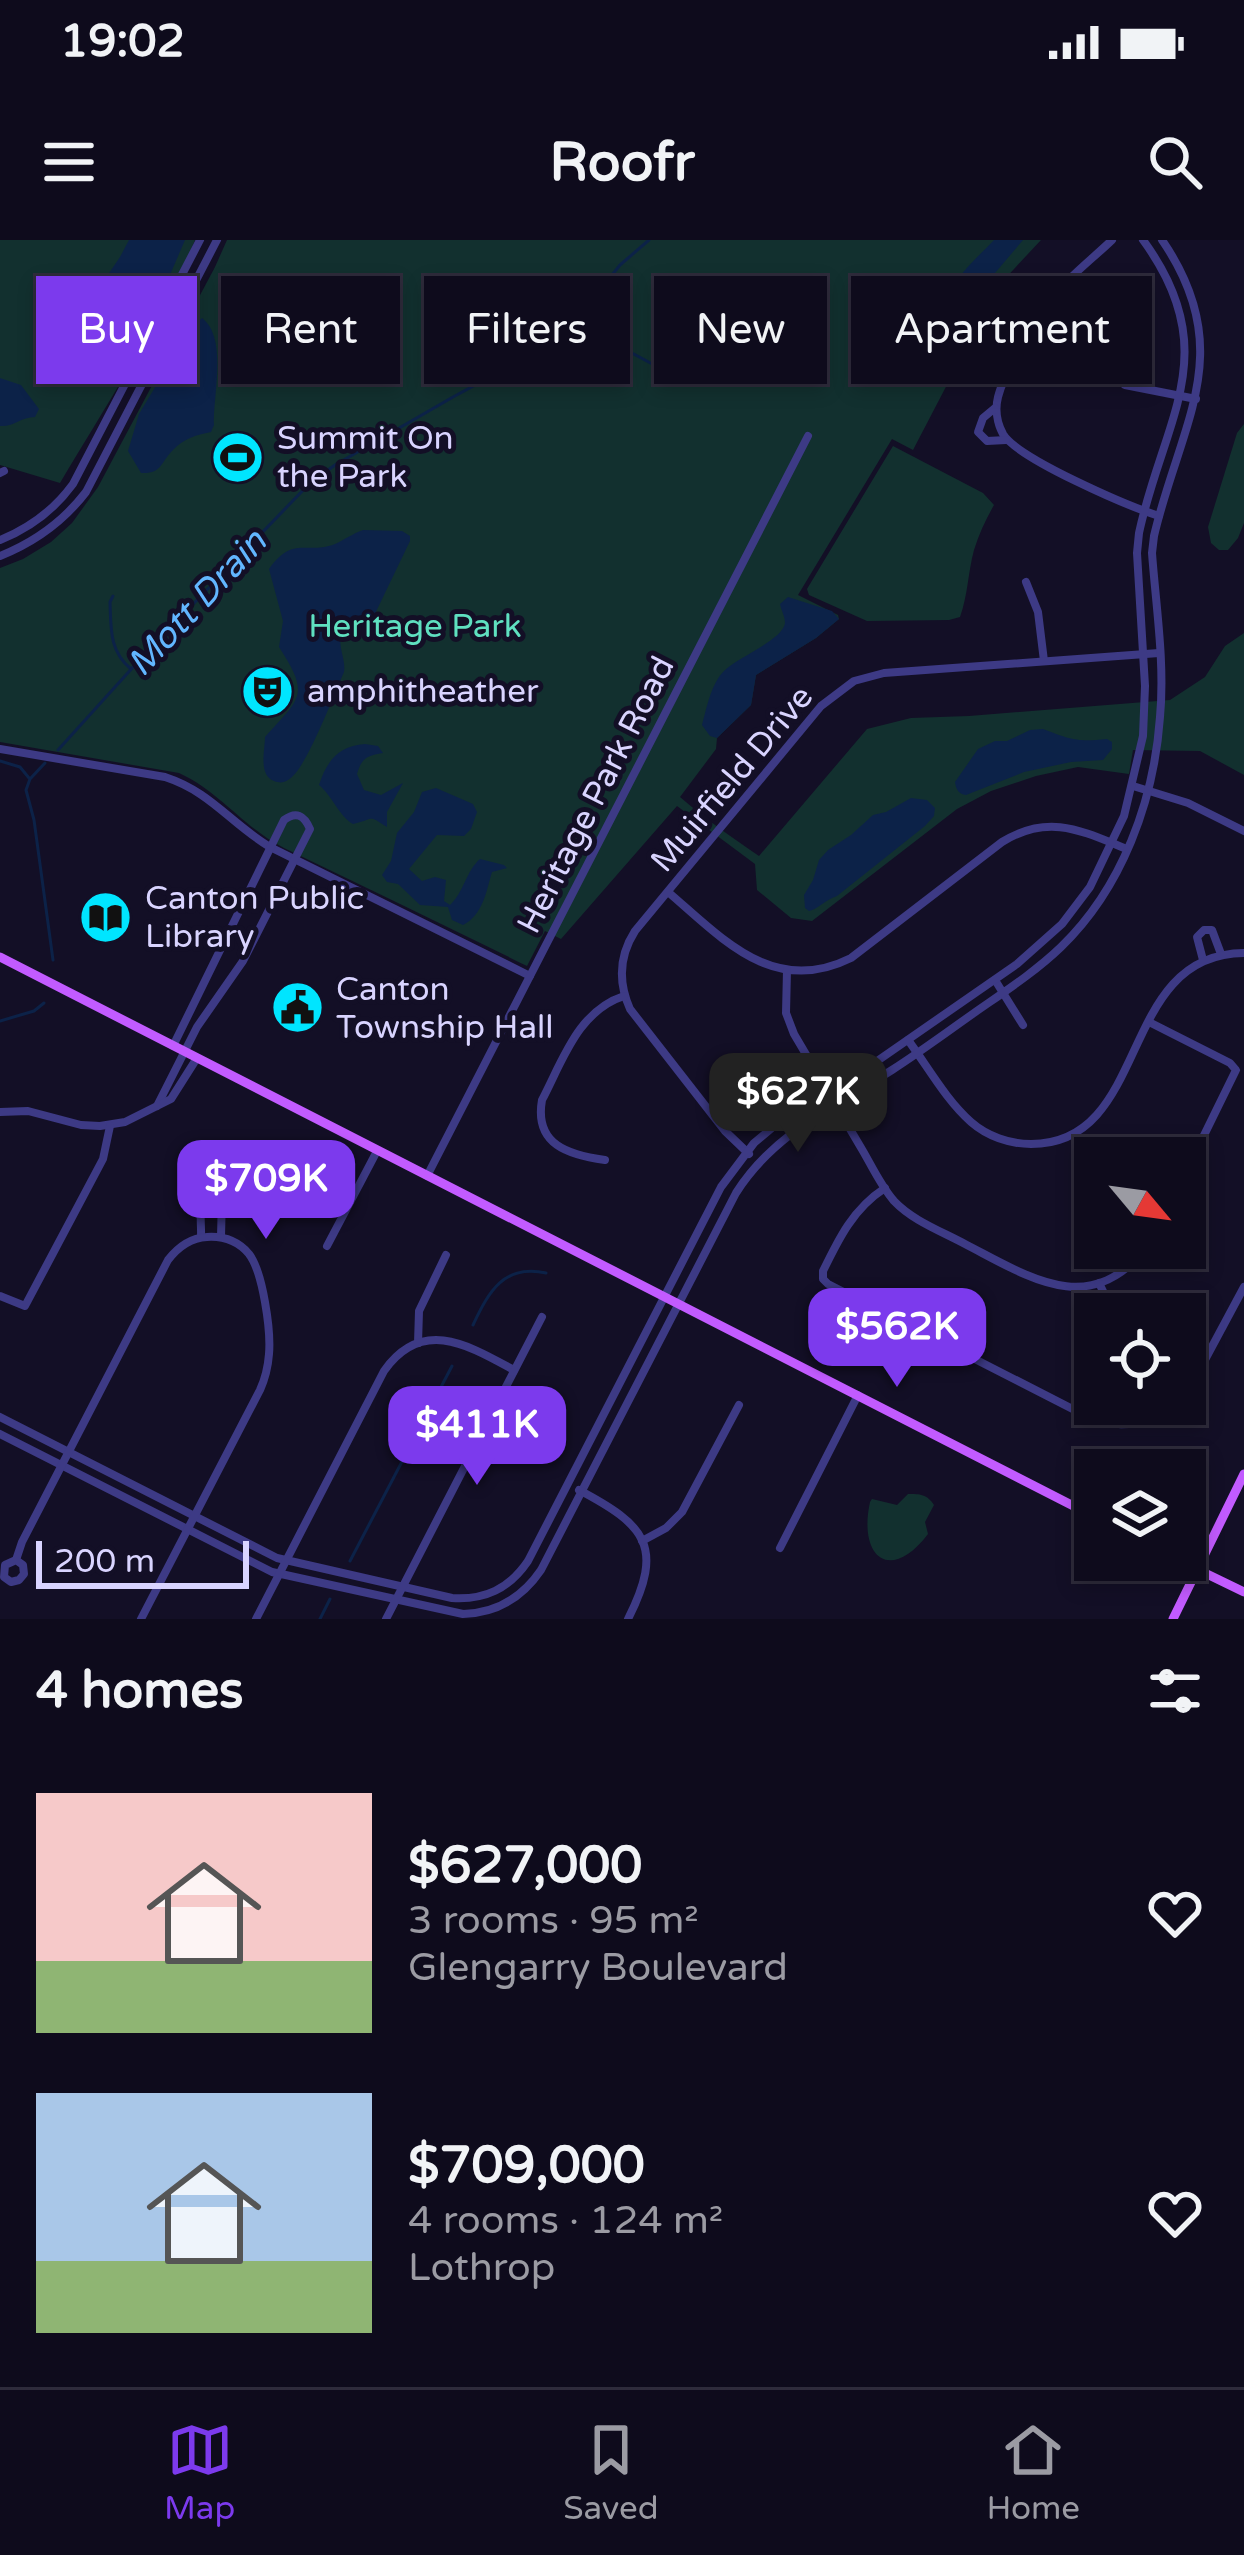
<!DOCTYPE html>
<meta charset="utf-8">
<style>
body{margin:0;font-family:"Varela Round",sans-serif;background:#171425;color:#f1f3f6;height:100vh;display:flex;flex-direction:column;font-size:45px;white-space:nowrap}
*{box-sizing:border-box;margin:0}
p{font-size:39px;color:#9b9ba3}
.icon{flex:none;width:66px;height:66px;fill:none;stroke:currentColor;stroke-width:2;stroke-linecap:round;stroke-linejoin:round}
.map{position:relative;height:1379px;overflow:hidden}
.drawer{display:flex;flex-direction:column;background:#0e0b1c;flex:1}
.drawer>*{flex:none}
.hud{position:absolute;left:36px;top:36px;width:1173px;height:108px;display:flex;gap:24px}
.needle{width:78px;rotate:119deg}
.buttons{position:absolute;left:1074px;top:897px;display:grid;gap:24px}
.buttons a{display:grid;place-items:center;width:132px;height:132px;border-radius:0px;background:#0e0b1c;box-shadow:0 6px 18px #0003,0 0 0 3px #2e2b3b;font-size:60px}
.scale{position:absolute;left:36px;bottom:30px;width:213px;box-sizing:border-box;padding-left:12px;border:6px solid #d9d4ff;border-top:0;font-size:33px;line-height:42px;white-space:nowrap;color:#d9d4ff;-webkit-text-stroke:9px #130f26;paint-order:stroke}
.price{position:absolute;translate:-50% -102px;padding:0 27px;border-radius:24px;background:#7c3aed;color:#fff;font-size:39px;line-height:78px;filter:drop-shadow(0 3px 6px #0008)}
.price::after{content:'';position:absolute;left:50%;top:72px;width:36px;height:27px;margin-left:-18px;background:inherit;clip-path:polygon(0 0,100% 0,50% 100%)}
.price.current{background:#222;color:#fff}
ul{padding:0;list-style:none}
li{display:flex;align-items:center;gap:36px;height:300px;padding:0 36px}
li span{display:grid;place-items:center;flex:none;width:336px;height:240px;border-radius:0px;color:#555}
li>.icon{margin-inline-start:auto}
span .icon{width:144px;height:144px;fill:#fffc;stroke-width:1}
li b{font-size:51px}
h2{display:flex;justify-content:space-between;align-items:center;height:144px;padding:0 36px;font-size:51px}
.pill{padding:0 42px;border-radius:0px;background:#0e0b1c;box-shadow:0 6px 18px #0003,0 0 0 3px #2e2b3b;font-size:42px;line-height:108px}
.pill.current{background:#7c3aed;color:#fff}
.status{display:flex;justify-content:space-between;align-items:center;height:84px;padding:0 60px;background:#0e0b1c;direction:ltr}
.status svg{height:33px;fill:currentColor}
header{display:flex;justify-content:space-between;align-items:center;height:156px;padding:0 36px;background:#0e0b1c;font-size:54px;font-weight:700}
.tab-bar{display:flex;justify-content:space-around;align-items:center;height:168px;border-top:3px solid #2e2b3b;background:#0e0b1c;font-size:33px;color:#9b9ba3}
.tab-bar a{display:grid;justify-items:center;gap:6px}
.tab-bar .current{color:#7c3aed}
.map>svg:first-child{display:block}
.green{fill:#12302f}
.water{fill:#0c2248}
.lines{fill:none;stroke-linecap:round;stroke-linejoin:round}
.stream{stroke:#0c2248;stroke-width:3}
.minor{stroke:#3d3a85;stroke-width:8}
.major{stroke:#c25bff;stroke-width:9}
.labels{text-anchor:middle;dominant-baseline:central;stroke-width:10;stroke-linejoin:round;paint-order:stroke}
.poi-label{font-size:33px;fill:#d9d4ff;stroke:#130f26;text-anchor:start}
.park-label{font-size:33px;fill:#5fe0c0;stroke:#130f26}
.street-label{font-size:33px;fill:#d9d4ff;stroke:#130f26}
.water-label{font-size:36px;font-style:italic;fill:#62b6ff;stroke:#130f26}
</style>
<div class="status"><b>19:02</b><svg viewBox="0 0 49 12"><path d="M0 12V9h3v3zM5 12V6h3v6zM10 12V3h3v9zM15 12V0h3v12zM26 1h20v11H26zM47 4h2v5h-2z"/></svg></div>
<header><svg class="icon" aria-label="menu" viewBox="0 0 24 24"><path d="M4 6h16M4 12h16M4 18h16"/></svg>Roofr<svg class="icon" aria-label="search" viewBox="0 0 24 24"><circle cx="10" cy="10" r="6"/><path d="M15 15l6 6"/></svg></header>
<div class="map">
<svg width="1244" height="1379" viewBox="0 0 1244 1379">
<rect width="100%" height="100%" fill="#130f26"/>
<g class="green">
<path d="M0 0H195C159 85 107 164 60 243L0 225Z"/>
<path d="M227 0H1041L999 45 913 210 892 199 798 355 838 375 839 379 816 398 756 435 751 465 717 498 716 509 680 557C705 579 733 598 759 616L867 489 911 478 969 476 1170 460 1205 437 1225 406 1244 393V535L1200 511 1133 510 1129 534 1078 527 1036 536 991 551 957 569 812 681 791 678 757 650 755 624 677 566 561 699 545 691 527 726C446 686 365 647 284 608 244 588 219 551 179 533L0 502V328L23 319 51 302 72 283 98 247 215 27Z"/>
<path d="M1244 184V283L1238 298 1228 310H1219L1211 303 1208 287 1237 193Z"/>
<path d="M893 206 983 253 994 265C986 279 979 294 974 310 968 332 968 355 960 377L949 380 867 381 809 355 807 349Z"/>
<path d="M908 1254C920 1254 927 1254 934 1265L925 1282 928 1294C890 1344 858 1317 870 1262L872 1259 897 1265Z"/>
</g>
<g class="water">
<path d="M129 0H185L157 65 112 141 101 143 87 126V97L77 87 76 82 120 17Z"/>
<path d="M994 0H1023L984 46 962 85 954 83C934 51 974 22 994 0Z"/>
<path d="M202 78C228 98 213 155 214 185L211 192C196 195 183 199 173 210 160 223 162 234 141 233L128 211 139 174 190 89Z"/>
<path d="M0 138 21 145 39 169 35 177C21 177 14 187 0 186Z"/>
<path d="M363 290 402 291 410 296V301L372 380 354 382 341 394C338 409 346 419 344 432 334 455 308 523 292 537 286 542 282 544 274 541 258 535 265 510 265 497 300 458 311 456 279 407L283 381 269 329C293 295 306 315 335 304 344 300 352 294 363 290Z"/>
<path d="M788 357 832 371 839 379 816 398 756 435 751 465 717 498 710 496 702 485C707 467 711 444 724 431 736 418 783 400 785 383 785 376 781 370 780 364Z"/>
<path d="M1043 489C1072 500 1077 502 1107 499L1112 502V509L1103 520 1071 522 1024 532 966 555C959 554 956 550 955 542L978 509 995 501H1007L1030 490Z"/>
<path d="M365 504 378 506 383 513C367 516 362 517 357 534L364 550 381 555 403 543 387 572V587C367 574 375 579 353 584 339 576 333 557 319 545 327 520 339 506 365 504Z"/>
<path d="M436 548 473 564 477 572 471 589 464 596 437 595 409 629 422 641 435 637 446 640 444 661 450 665C464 652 466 631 480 619L504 625 507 628 492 632C486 652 483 675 463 685L452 680 448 667 420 665 398 644 387 642 382 635 391 621 397 593 414 572 422 552Z"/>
<path d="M911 558 927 560 935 568 934 576 925 586 837 656C825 660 818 669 809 671L805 668 804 655 813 640 819 620 828 610 851 595 873 575 886 572Z"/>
<path d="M1152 1214 1191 1231 1202 1232 1185 1277V1230H1134L1143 1217Z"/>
</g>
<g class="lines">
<g class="stream">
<path d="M588 65 620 25 649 0"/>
<path d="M572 86 593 92 656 126"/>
<path d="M113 356 110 362C111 388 109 411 131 429"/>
<path d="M58 510 144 415 310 243 335 225 453 157 560 99 583 72"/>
<path d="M0 521 20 527 29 538"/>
<path d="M45 523 30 539 26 550 34 580 53 720"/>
<path d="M0 781 34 771 44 763"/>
<path d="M473 1085C489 1051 504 1024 546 1033"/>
<path d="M350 1321 452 1126"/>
<path d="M320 1379 330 1359"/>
</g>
<g class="minor">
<path d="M1112 0C1092 19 1069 37 1051 58 1035 77 1004 133 998 157 995 169 997 183 1003 194 1018 219 1128 266 1159 276"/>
<path d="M1125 145 1196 159"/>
<path d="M995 168 983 178 978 192 987 201 1006 200"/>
<path d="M0 233 4 231"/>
<path d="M0 300C30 288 54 270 73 244L200 0"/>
<path d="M0 316C35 302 63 282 86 252L217 0"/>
<path d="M1026 342 1038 372 1044 421"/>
<path d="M0 509 165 537C211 552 230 583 270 607L530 736"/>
<path d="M1133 546 1188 563 1244 591"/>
<path d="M668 652C722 698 773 757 851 718L1002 602C1049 573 1082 591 1127 609"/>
<path d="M1203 720 1197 697 1204 690H1212L1221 714"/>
<path d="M787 730 786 773 794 794C816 831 838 868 860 906 871 924 880 945 894 961 913 981 941 991 965 1004 1029 1037 1089 1079 1146 1008"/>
<path d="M995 740 1023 785"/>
<path d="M1149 782 1230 823 1236 830 1185 934"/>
<path d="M908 800C928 827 946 860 971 882 987 896 1009 904 1031 904 1152 904 1116 714 1244 713"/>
<path d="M157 866 197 787 243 721 310 589C304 575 296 571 284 580L173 806"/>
<path d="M0 872 28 871 81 885 100 886 125 882 171 859 197 818"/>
<path d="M749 914 725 891 630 769C618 742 619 716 635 691L821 466 854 441 884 433 1159 413"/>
<path d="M605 920C569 915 534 905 542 860 563 820 578 771 624 756"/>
<path d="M427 936 808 196"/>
<path d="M885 948C853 969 839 998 823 1031V1039L828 1044 1096 1181C1127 1189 1153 1183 1178 1164"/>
<path d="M201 997C202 980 194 941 219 948L222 954 221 997"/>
<path d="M327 1006 377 911"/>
<path d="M1099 1043 1114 1074"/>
<path d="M0 1056 25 1066 103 919 110 886"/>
<path d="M418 1103 419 1071 446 1015"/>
<path d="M1185 1120 1202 1129"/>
<path d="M1185 1157 1244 1047"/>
<path d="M0 1177 277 1318 452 1358C485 1360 509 1349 528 1321L721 947 754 903 779 882 870 826 1017 724 1062 684 1090 647 1124 576 1143 496 1145 446 1137 313 1139 293C1163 180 1226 113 1143 0"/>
<path d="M0 1194 272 1332 463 1374C496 1373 522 1358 541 1330L736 953C773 894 835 866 892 830 920 812 947 792 974 773 1004 752 1035 732 1061 707 1122 648 1154 561 1160 477 1165 423 1156 367 1152 313L1154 296C1180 184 1239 112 1162 0"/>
<path d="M579 1250C645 1285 665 1306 628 1379"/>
<path d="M642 1301 666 1288 682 1272 739 1165"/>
<path d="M780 1308 858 1155"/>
<path d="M16 1320 23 1325 24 1334 19 1340 11 1342 4 1337 5 1325 16 1320 22 1302 168 1020C178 1007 190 998 207 997 223 996 238 1001 249 1014 263 1032 271 1091 269 1114 268 1127 265 1139 260 1150L141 1379"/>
<path d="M256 1379 384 1131C422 1077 468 1105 514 1130"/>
<path d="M386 1379 542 1077"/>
</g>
<g class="major">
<path d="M0 717 1095 1277"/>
<path d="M1178 1320 1244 1352"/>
<path d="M1173 1379 1244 1234"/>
</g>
</g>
<defs>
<symbol id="stadium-disc" viewBox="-11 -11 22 22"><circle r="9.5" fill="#00e5ff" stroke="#130f26"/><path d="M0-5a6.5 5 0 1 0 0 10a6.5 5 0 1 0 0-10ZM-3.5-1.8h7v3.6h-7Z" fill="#111"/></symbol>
<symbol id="theatre-disc" viewBox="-11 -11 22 22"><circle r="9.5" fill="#00e5ff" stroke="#130f26"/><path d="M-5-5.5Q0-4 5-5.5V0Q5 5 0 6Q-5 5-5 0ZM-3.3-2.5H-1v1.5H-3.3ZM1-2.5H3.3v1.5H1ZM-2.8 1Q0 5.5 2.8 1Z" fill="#111"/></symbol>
<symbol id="library-disc" viewBox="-11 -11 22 22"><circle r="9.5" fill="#00e5ff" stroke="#130f26"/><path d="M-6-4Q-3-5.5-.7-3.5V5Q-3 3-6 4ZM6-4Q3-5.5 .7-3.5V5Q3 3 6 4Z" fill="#111"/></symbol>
<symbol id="civic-disc" viewBox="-11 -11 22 22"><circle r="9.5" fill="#00e5ff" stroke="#130f26"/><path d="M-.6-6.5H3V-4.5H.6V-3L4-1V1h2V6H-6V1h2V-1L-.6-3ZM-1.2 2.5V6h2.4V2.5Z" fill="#111"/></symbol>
</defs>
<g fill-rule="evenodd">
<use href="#stadium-disc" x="208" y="188" width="59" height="59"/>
<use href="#theatre-disc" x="238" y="422" width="59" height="59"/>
<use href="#library-disc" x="76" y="648" width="59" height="59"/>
<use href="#civic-disc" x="268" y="738" width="59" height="59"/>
</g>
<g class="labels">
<g class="poi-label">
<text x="277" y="198">Summit On<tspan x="277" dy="38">the Park</tspan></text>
<text x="307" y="451">amphitheather</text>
<text x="145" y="658">Canton Public<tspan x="145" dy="38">Library</tspan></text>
<text x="336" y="749">Canton<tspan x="336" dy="38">Township Hall</tspan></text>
</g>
<g class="park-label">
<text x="415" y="386">Heritage Park</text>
</g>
<g class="street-label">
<text transform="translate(732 539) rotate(-50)">Muirfield Drive</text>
<text transform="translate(596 555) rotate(-63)">Heritage Park Road</text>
</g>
<g class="water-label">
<text transform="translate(197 363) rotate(-47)">Mott Drain</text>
</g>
</g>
</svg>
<div class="buttons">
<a><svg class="needle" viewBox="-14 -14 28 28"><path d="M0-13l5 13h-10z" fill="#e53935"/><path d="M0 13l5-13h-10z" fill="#9b9ba3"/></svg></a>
<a><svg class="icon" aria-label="locate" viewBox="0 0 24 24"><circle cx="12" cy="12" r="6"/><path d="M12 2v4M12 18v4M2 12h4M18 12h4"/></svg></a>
<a><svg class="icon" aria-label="layers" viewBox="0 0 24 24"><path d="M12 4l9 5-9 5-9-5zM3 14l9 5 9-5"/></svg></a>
</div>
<div class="scale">200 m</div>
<b class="price current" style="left:798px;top:915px">$627K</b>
<b class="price" style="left:266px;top:1002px">$709K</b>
<b class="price" style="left:897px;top:1150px">$562K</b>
<b class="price" style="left:477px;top:1248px">$411K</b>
<div class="hud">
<a class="pill current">Buy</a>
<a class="pill">Rent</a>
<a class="pill">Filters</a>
<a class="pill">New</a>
<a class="pill">Apartment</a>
</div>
</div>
<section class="drawer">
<h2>4 homes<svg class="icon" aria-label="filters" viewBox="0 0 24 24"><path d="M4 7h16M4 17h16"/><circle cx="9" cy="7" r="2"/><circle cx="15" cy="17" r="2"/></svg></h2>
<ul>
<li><span style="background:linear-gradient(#f6c9c9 70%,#8fb573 0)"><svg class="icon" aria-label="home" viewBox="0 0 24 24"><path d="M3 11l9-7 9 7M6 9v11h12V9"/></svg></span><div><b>$627,000</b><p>3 rooms · 95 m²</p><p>Glengarry Boulevard</p></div><svg class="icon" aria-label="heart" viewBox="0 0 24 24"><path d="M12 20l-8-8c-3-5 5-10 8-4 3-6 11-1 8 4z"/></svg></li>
<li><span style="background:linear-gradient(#a9c7e8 70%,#8fb573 0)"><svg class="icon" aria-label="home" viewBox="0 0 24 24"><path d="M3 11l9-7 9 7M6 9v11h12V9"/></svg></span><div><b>$709,000</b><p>4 rooms · 124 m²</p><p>Lothrop</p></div><svg class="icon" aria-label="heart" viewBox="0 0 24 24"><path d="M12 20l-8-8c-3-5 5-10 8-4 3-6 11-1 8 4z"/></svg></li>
</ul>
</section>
<nav class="tab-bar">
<a class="current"><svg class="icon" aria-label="map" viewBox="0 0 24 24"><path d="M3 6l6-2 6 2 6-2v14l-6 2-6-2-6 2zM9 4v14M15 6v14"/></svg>Map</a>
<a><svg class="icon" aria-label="saved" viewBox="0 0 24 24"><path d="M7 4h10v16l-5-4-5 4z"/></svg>Saved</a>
<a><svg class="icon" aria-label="home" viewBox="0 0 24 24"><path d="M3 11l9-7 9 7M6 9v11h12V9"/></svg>Home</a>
</nav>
